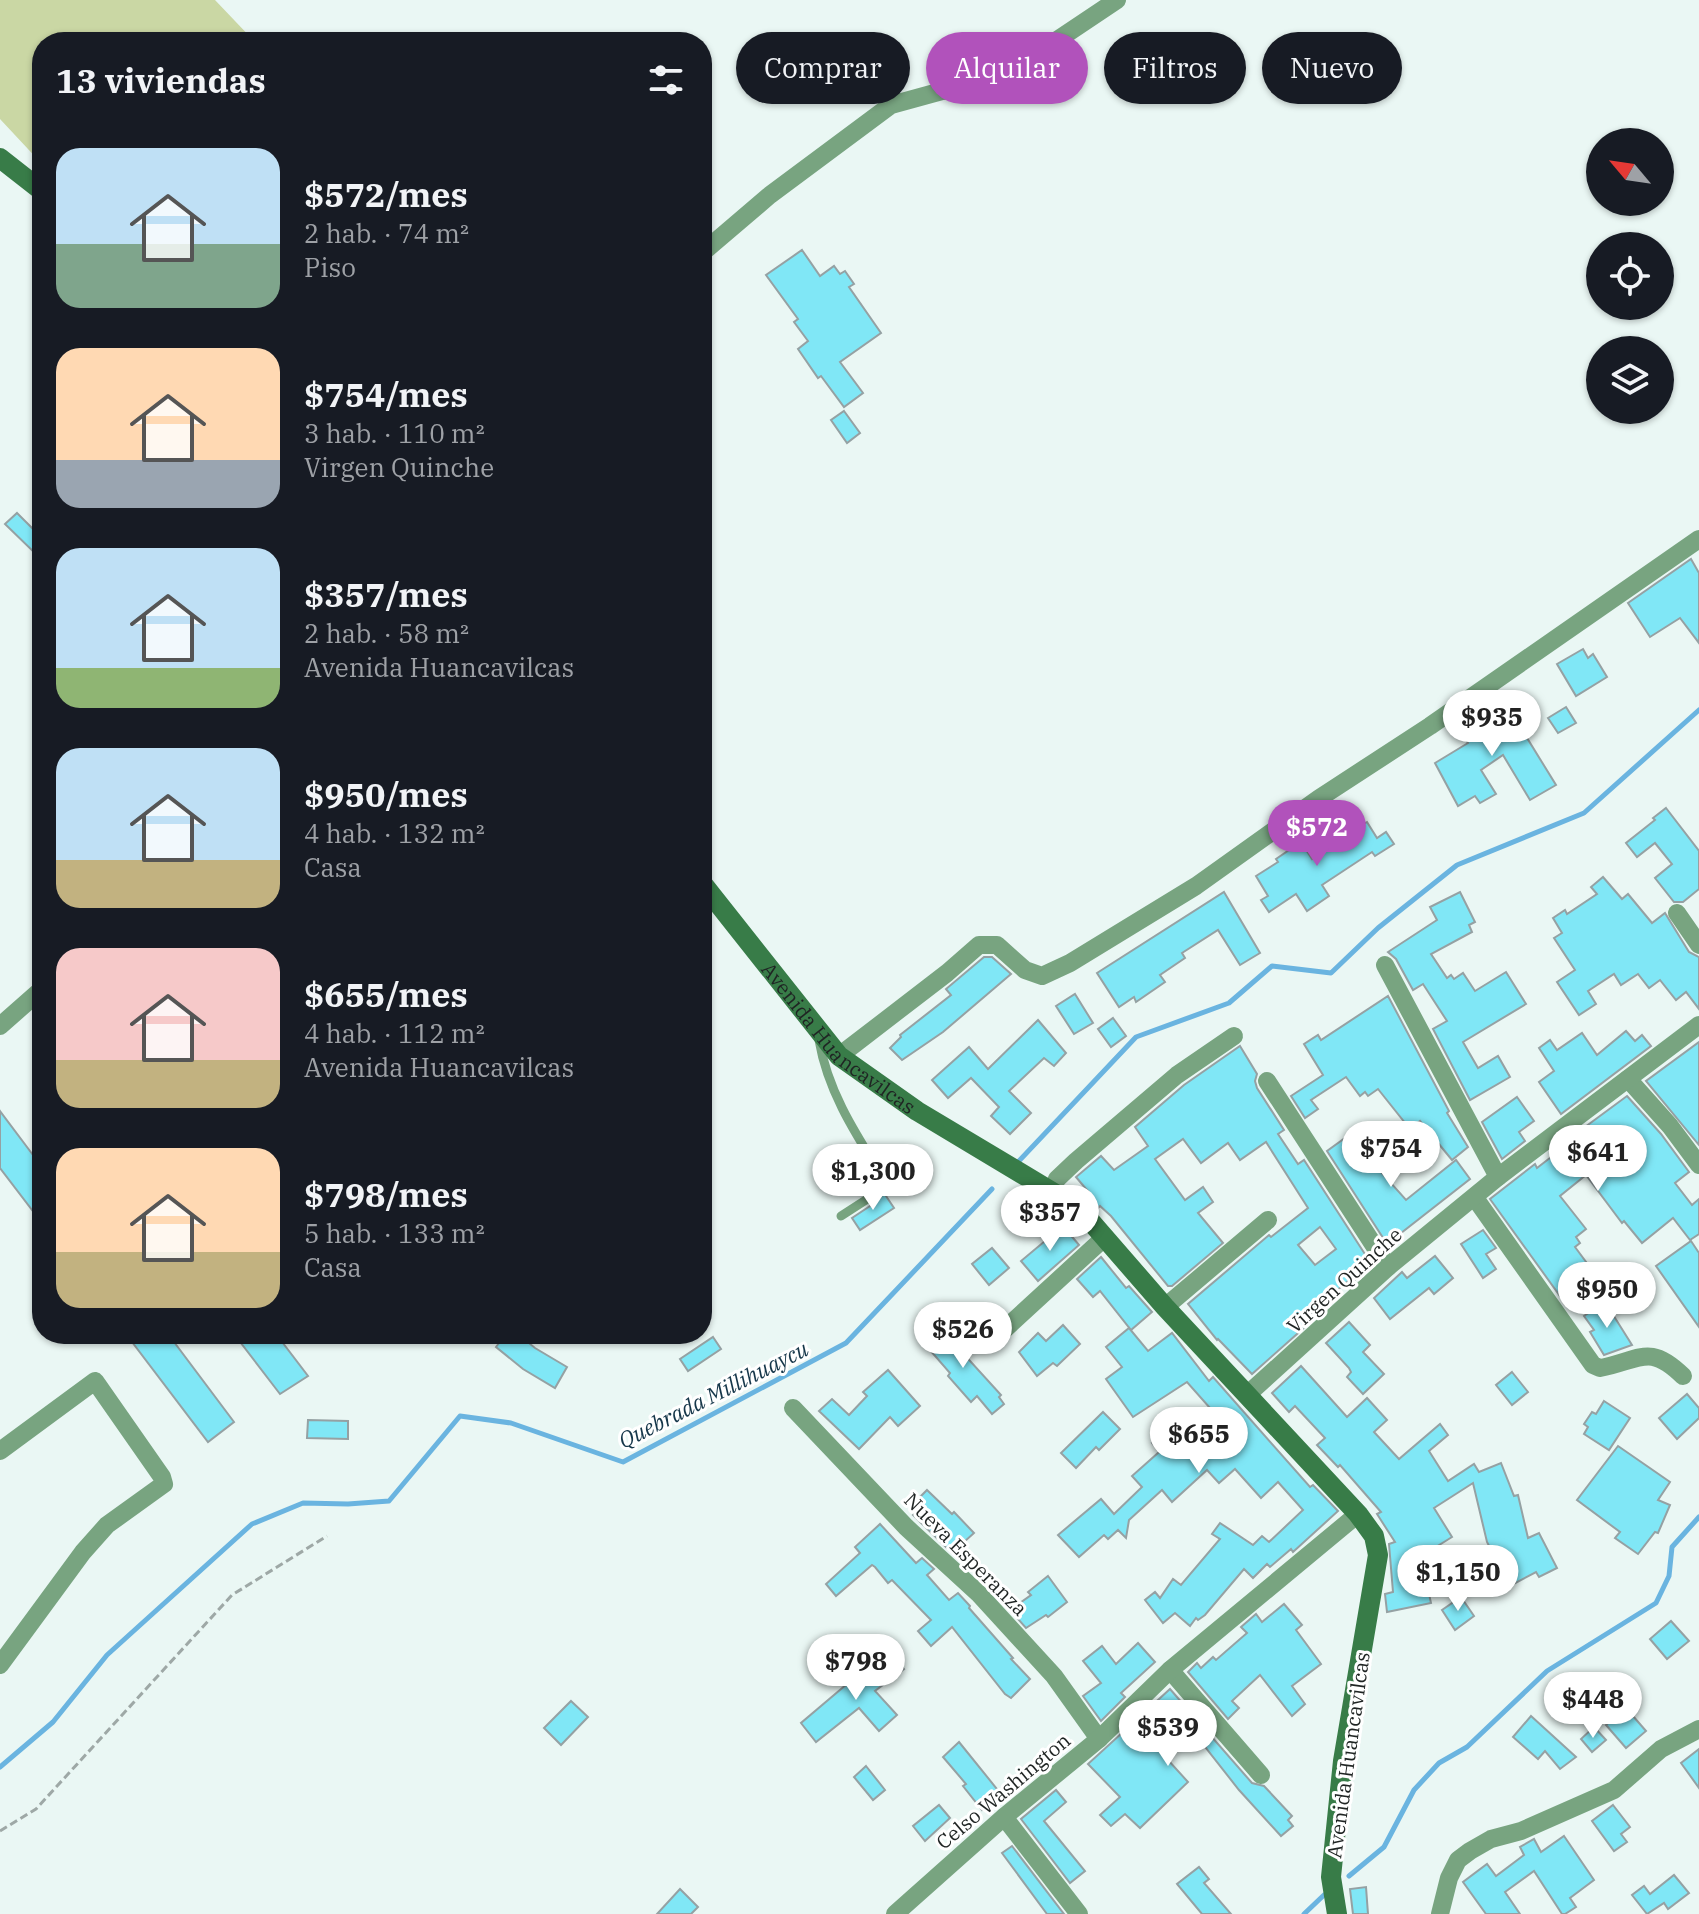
<!DOCTYPE html>
<html lang="es">
<meta charset="utf-8">
<style>
body{margin:0;font-family:"IBM Plex Serif",serif;background:#242831;color:#f1f3f6;height:100vh;display:flex;flex-direction:column;font-size:30px;white-space:nowrap}
*{box-sizing:border-box;margin:0}
p{font-size:26px;color:#9ea1a6}
.icon{flex:none;width:44px;height:44px;fill:none;stroke:currentColor;stroke-width:2;stroke-linecap:round;stroke-linejoin:round}
.map{position:relative;flex:1;overflow:hidden}
.details{position:absolute;left:32px;top:32px;width:680px;height:1312px;display:flex;flex-direction:column;background:#171b24;border-radius:32px;box-shadow:0 2px 6px #0004}
.details>*{flex:none}
.top-card{position:absolute;left:736px;top:32px;width:760px;height:72px;display:flex;gap:16px}
.needle{width:52px;rotate:299deg}
.controls{position:absolute;left:1586px;top:128px;display:grid;gap:16px}
.controls a{display:grid;place-items:center;width:88px;height:88px;border-radius:50%;background:#171b24;box-shadow:0 2px 6px #0004;font-size:40px}
.price{position:absolute;translate:-50% -68px;padding:0 18px;border-radius:28px;background:#fff;color:#222;font-size:26px;line-height:52px;filter:drop-shadow(0 2px 4px #0008)}
.price::after{content:'';position:absolute;left:50%;top:48px;width:24px;height:18px;margin-left:-12px;background:inherit;clip-path:polygon(0 0,100% 0,50% 100%)}
.price.current{background:#b152bb;color:#fff}
ul{padding:0;list-style:none}
li{display:flex;align-items:center;gap:24px;height:200px;padding:0 24px}
li span{display:grid;place-items:center;flex:none;width:224px;height:160px;border-radius:24px;color:#555}
li>.icon{margin-inline-start:auto}
span .icon{width:96px;height:96px;fill:#fffc;stroke-width:1}
li b{font-size:34px}
h2{display:flex;justify-content:space-between;align-items:center;height:96px;padding:0 24px;font-size:34px}
.tag{padding:0 28px;border-radius:36px;background:#171b24;box-shadow:0 2px 6px #0004;font-size:28px;line-height:72px}
.tag.current{background:#b152bb;color:#fff}
.map>svg:first-child{display:block}
.green{fill:#cad7a4}
.lines{fill:none;stroke-linecap:round;stroke-linejoin:round}
.stream{stroke:#6ab4e0;stroke-width:5}
.building{fill:#80e7f6;stroke:#95a1a3;stroke-width:2;fill-rule:evenodd}
.path{stroke:#9ea8a6;stroke-width:3;stroke-dasharray:8 4;stroke-linecap:butt}
.lane{stroke:#78a480;stroke-width:9}
.street{stroke:#78a480;stroke-width:18}
.secondary{stroke:#387c48;stroke-width:20}
.labels{text-anchor:middle;dominant-baseline:central;stroke-width:6;stroke-linejoin:round;paint-order:stroke}
.street-label{font-size:20px;fill:#1f2423;stroke:#fff}
.water-label{font-size:22px;font-style:italic;fill:#16374a;stroke:#fff}
</style>
<div class="map">
<svg width="1699" height="1914" viewBox="0 0 1699 1914">
<rect width="100%" height="100%" fill="#eaf7f4"/>
<path class="green" d="M0 0H215L255 42H42V164L0 119Z"/>
<g class="lines">
<g class="stream">
<path d="M1017 1163 1136 1037 1229 1003 1272 966 1331 973 1378 928 1457 865 1584 813 1699 710"/>
<path d="M0 1767 53 1722 107 1655 252 1524 303 1503 348 1504 389 1501 460 1416 511 1423 623 1462 846 1343 992 1189"/>
<path d="M1349 1876 1384 1847 1414 1790 1439 1763 1467 1747 1547 1671 1656 1603 1669 1576 1672 1547 1699 1517"/>
<path d="M1304 1914 1324 1895"/>
</g>
</g>
<g class="building">
<path d="M802 250 820 276 834 266 840 274 845 271 854 284 849 287 881 333 840 362 863 393 844 407 821 376 818 378 798 349 808 341 794 322 798 319 766 275Z"/>
<path d="M844 411 860 433 847 443 831 420Z"/>
<path d="M17 513 42 538V560L5 524Z"/>
<path d="M1691 559 1699 573V643L1680 618 1650 637 1628 603Z"/>
<path d="M1583 649 1588 658 1593 654 1607 677 1576 696 1557 664Z"/>
<path d="M1501 702 1521 734 1524 733 1556 785 1530 800 1503 755 1481 770 1496 794 1480 803 1475 796 1458 806 1435 763 1468 743 1457 726Z"/>
<path d="M1566 707 1576 723 1558 733 1548 718Z"/>
<path d="M1666 808 1699 851V889L1683 902H1674L1655 878 1672 864 1655 843 1637 857 1626 843 1655 820 1653 818Z"/>
<path d="M1367 822 1377 838 1386 832 1394 844 1375 856 1372 852 1322 885 1329 896 1307 911 1296 894 1269 912 1261 900 1268 896 1256 876 1278 862 1276 859 1301 842 1312 859 1337 843 1336 840Z"/>
<path d="M1603 877 1622 899 1628 894 1652 923 1665 913 1689 952 1699 957V1009L1686 992 1676 1000 1660 980 1649 988 1638 974 1621 985 1614 974 1588 991 1596 1004 1579 1015 1557 982 1575 970 1554 938 1562 933 1553 918 1565 910 1567 914 1597 894 1591 887Z"/>
<path d="M1224 892 1260 953 1240 965 1218 930 1182 953 1185 958 1160 975 1165 982 1136 1002 1134 997 1119 1007 1097 973Z"/>
<path d="M1460 892 1475 922 1469 925 1472 932 1431 954 1447 978 1451 975 1454 979 1463 973 1475 991 1506 972 1526 1004 1463 1042 1478 1068 1498 1056 1510 1077 1470 1100 1433 1029 1447 1021 1423 984 1413 990 1396 959 1388 952 1437 920 1430 907Z"/>
<path d="M984 957H992L1011 974 943 1032 902 1060 890 1048 901 1037 900 1035 951 995 946 989Z"/>
<path d="M1075 994 1093 1023 1074 1034 1056 1006Z"/>
<path d="M1388 996 1449 1111 1447 1113 1468 1147 1452 1160 1420 1121 1410 1129 1378 1089 1368 1096 1365 1092 1360 1096 1346 1077 1311 1100 1318 1109 1305 1118 1291 1096 1323 1075 1304 1044 1318 1035 1321 1040Z"/>
<path d="M1113 1018 1126 1036 1111 1047 1098 1029Z"/>
<path d="M1038 1020 1066 1053 1054 1066 1044 1058 1009 1091 1031 1113 1010 1134 991 1116 999 1107 971 1078 948 1098 932 1080 969 1047 988 1069Z"/>
<path d="M1626 1031 1635 1041 1642 1035 1651 1046 1561 1114 1539 1082 1554 1071 1539 1048 1550 1040 1557 1050 1582 1033 1597 1055Z"/>
<path d="M1699 1042V1145L1646 1081Z"/>
<path d="M1240 1046 1257 1074 1255 1081 1257 1088 1284 1130 1278 1134 1298 1164 1304 1160 1372 1265 1354 1281 1352 1278 1330 1296 1303 1322 1306 1326 1252 1374 1218 1339 1217 1340 1188 1304 1269 1235 1271 1237 1308 1208 1266 1142 1240 1160 1228 1143 1201 1163 1183 1139 1155 1159 1185 1200 1203 1187 1213 1202 1198 1213 1223 1243 1172 1286H1168L1111 1216 1100 1206 1098 1208 1090 1198 1092 1196 1076 1177 1101 1156 1114 1170 1148 1146 1135 1127 1184 1085ZM1320 1227 1336 1249 1315 1265 1298 1245Z"/>
<path d="M1627 1096 1661 1134 1689 1172 1675 1183 1692 1205 1699 1199V1234L1690 1240 1673 1218 1642 1243 1624 1221 1622 1223 1586 1175 1560 1196 1586 1229 1576 1237 1580 1243 1575 1247 1598 1278 1565 1303 1490 1199 1535 1164 1537 1168 1564 1147 1562 1144Z"/>
<path d="M1517 1097 1534 1121 1519 1132 1525 1141 1502 1159 1482 1122Z"/>
<path d="M0 1111 42 1167V1223L0 1168Z"/>
<path d="M1352 1133 1372 1162 1406 1200 1456 1160 1470 1179 1387 1244 1327 1151Z"/>
<path d="M884 1193 894 1208 860 1230 852 1218 876 1202Z"/>
<path d="M1063 1226 1079 1245 1038 1281 1021 1261Z"/>
<path d="M1483 1230 1496 1248 1486 1254 1496 1269 1483 1278 1461 1244Z"/>
<path d="M1691 1241 1699 1253V1327L1656 1266Z"/>
<path d="M992 1248 1009 1268 989 1285 972 1264Z"/>
<path d="M1435 1256 1453 1278 1434 1294 1429 1288 1390 1319 1374 1298 1402 1272 1407 1278Z"/>
<path d="M1101 1257 1126 1288 1129 1286 1152 1312 1131 1330 1100 1291 1093 1297 1077 1279Z"/>
<path d="M1605 1302 1632 1345 1604 1355 1590 1332 1594 1330 1584 1316Z"/>
<path d="M1349 1322 1370 1345 1363 1352 1384 1374 1363 1394 1347 1377 1351 1372 1349 1368 1326 1343Z"/>
<path d="M944 1325 963 1348 960 1350 1001 1395 999 1397 1004 1404 992 1414 977 1396 971 1402 948 1376 950 1373 923 1342Z"/>
<path d="M1063 1325 1080 1344 1057 1366 1053 1363 1037 1376 1019 1352 1038 1333 1046 1341Z"/>
<path d="M1129 1328 1148 1351 1172 1333 1209 1381 1213 1377 1310 1487 1313 1485 1338 1511 1293 1552 1291 1549 1270 1567 1267 1564 1253 1578 1244 1569 1205 1615 1198 1620 1196 1618 1190 1626 1175 1613 1163 1623 1145 1600 1155 1592 1160 1598 1173 1579 1181 1585 1220 1539 1212 1534 1220 1523 1253 1545 1262 1536 1269 1542 1303 1510 1278 1482 1261 1498 1235 1469 1219 1483 1207 1470 1172 1502 1162 1490 1129 1520 1126 1538 1118 1530 1108 1539 1104 1535 1079 1557 1058 1535 1101 1499 1114 1514 1142 1487 1132 1476 1159 1452 1152 1443 1171 1427 1179 1436 1210 1408 1187 1382 1133 1417 1106 1379 1122 1367 1106 1347Z"/>
<path d="M126 1334H168L234 1422 208 1442Z"/>
<path d="M234 1334H276L308 1376 280 1394Z"/>
<path d="M506 1334H518L535 1348 567 1367 555 1388 523 1369 496 1347Z"/>
<path d="M713 1337 721 1349 688 1371 680 1359Z"/>
<path d="M1301 1366 1347 1417 1367 1398 1387 1420 1374 1432 1399 1459 1440 1424 1448 1435 1429 1451 1448 1481 1474 1464 1479 1472 1501 1463 1514 1496 1518 1495 1528 1538 1539 1533 1557 1568 1539 1577 1536 1572 1510 1586 1487 1542 1473 1483 1434 1508 1452 1537 1412 1562 1421 1587 1427 1585 1431 1603 1387 1612 1385 1594 1393 1592 1389 1544 1395 1542 1377 1514 1381 1512 1340 1465 1338 1467 1317 1445 1325 1438 1295 1406 1289 1412 1272 1393Z"/>
<path d="M888 1370 920 1406 898 1426 890 1417 859 1449 819 1411 832 1399 849 1415 867 1396 863 1392Z"/>
<path d="M1512 1372 1528 1392 1512 1405 1496 1385Z"/>
<path d="M1687 1394 1699 1408V1418L1677 1439 1659 1418Z"/>
<path d="M1604 1401 1630 1418 1609 1450 1584 1434 1588 1427 1584 1424 1592 1412 1596 1414Z"/>
<path d="M1103 1412 1120 1429 1099 1450 1096 1447 1076 1468 1061 1453Z"/>
<path d="M308 1420 348 1421V1439L307 1438Z"/>
<path d="M1618 1446 1670 1482 1658 1500 1670 1505 1658 1533 1655 1532 1638 1554 1615 1538 1620 1532 1577 1500Z"/>
<path d="M927 1490 952 1514 954 1512 974 1533 952 1553 913 1515 920 1508 914 1503Z"/>
<path d="M880 1524 916 1563 922 1558 934 1569 927 1575 949 1600 958 1593 970 1606 969 1608 1013 1658 1011 1659 1030 1679 1011 1698 1005 1694 952 1627 931 1646 918 1631 931 1620 892 1580 888 1583 875 1567 872 1565 836 1596 826 1584 860 1553 855 1547Z"/>
<path d="M1048 1576 1067 1602 1048 1617 1046 1615 1026 1628 1010 1610 1031 1595 1028 1592Z"/>
<path d="M1461 1597 1474 1616 1455 1630 1442 1610Z"/>
<path d="M1284 1604 1302 1625 1296 1630 1321 1664 1292 1686 1305 1704 1292 1716 1260 1675 1232 1701 1239 1708 1228 1719 1188 1672 1197 1663 1201 1668 1213 1657 1216 1660 1247 1633 1241 1627 1256 1614 1262 1622Z"/>
<path d="M1671 1621 1689 1641 1667 1659 1650 1639Z"/>
<path d="M1138 1643 1155 1662 1121 1693 1125 1697 1101 1721 1083 1696 1101 1683 1083 1661 1102 1646 1116 1664Z"/>
<path d="M893 1654 904 1669 875 1691 897 1715 879 1731 859 1708 816 1742 801 1723 847 1684 849 1687Z"/>
<path d="M1170 1689 1252 1783 1264 1786 1292 1816 1288 1820 1293 1826 1281 1836 1239 1790 1187 1724 1158 1749 1188 1782 1140 1828 1125 1814 1111 1826 1100 1815 1120 1797 1088 1764Z"/>
<path d="M571 1701 588 1717 561 1745 544 1728Z"/>
<path d="M1626 1708 1646 1731 1626 1748 1606 1725Z"/>
<path d="M1531 1716 1576 1757 1560 1769 1545 1751 1538 1759 1513 1737Z"/>
<path d="M1594 1727 1606 1740 1592 1752 1581 1739Z"/>
<path d="M959 1742 1001 1794 982 1810 963 1786 966 1784 943 1757Z"/>
<path d="M1699 1749V1788L1681 1763Z"/>
<path d="M866 1766 885 1790 873 1800 854 1777Z"/>
<path d="M1056 1790 1066 1802 1044 1821 1085 1871 1070 1883 1021 1819Z"/>
<path d="M939 1805 950 1818 925 1841 913 1826Z"/>
<path d="M1613 1805 1630 1827 1621 1834 1627 1842 1614 1851 1592 1821Z"/>
<path d="M1564 1836 1594 1880 1570 1898 1576 1907 1565 1914H1562L1534 1871 1505 1892 1520 1914H1486L1463 1882 1487 1864 1496 1876 1524 1855 1520 1847 1534 1839 1541 1852Z"/>
<path d="M1012 1846 1064 1914H1047L1002 1853Z"/>
<path d="M1199 1867 1209 1879 1204 1883 1231 1914H1202L1177 1884Z"/>
<path d="M1674 1875 1689 1893 1668 1909 1664 1903 1647 1914 1632 1895 1644 1886 1650 1894Z"/>
<path d="M1366 1887 1368 1914H1353L1350 1889Z"/>
<path d="M680 1889 698 1907 691 1914H657Z"/>
</g>
<g class="lines">
<path class="path" d="M0 1831 36 1809 232 1595 327 1536"/>
<path class="lane" d="M819 1040C828 1093 857 1136 885 1181L872 1196 841 1216"/>
<g class="street">
<path d="M702 253 770 195 891 105 942 91 979 88 1014 69 1117 0"/>
<path d="M1677 913 1699 945"/>
<path d="M1385 965 1498 1177"/>
<path d="M0 1026 42 989"/>
<path d="M839 1056 947 973 979 945H997L1025 970 1042 976 1070 963 1196 886 1318 799 1430 726 1699 539"/>
<path d="M1628 1079 1670 1126 1699 1165"/>
<path d="M1267 1081 1388 1267"/>
<path d="M1051 1192 1057 1179 1076 1161 1177 1075 1234 1036"/>
<path d="M1475 1198 1593 1365 1600 1368C1641 1360 1649 1343 1683 1376"/>
<path d="M1165 1307 1268 1220"/>
<path d="M994 1339 1104 1238"/>
<path d="M1248 1394 1388 1267 1498 1177 1699 1025"/>
<path d="M793 1408 906 1527 978 1593 1010 1628 1054 1676 1099 1739"/>
<path d="M0 1451 95 1381 162 1477 164 1484 107 1525 83 1552 0 1665"/>
<path d="M1170 1670 1261 1775"/>
<path d="M1004 1817 1079 1914"/>
<path d="M895 1914 1004 1817 1099 1739 1170 1670 1358 1514"/>
<path d="M1440 1914 1449 1878 1458 1860 1470 1851 1491 1839 1521 1831 1614 1790 1661 1749 1699 1729"/>
</g>
<g class="secondary">
<path d="M0 158 42 191"/>
<path id="s1" d="M702 883 839 1056 917 1111 1079 1208 1165 1307 1358 1514 1374 1536 1378 1555 1343 1761 1331 1877 1337 1914"/>
</g>
</g>
<g class="labels">
<g class="street-label">
<text stroke="none"><textPath href="#s1" startOffset="208">Avenida Huancavilcas</textPath></text>
<text transform="translate(1344 1280) rotate(-42)">Virgen Quinche</text>
<text transform="translate(966 1554) rotate(45)">Nueva Esperanza</text>
<text transform="translate(1348 1755) rotate(-82)">Avenida Huancavilcas</text>
<text transform="translate(1003 1791) rotate(-40)">Celso Washington</text>
</g>
<g class="water-label">
<text transform="translate(713 1394) rotate(-27)">Quebrada Millihuaycu</text>
</g>
</g>
</svg>
<div class="controls">
<a><svg class="needle" viewBox="-14 -14 28 28"><path d="M0-13l5 13h-10z" fill="#e53935"/><path d="M0 13l5-13h-10z" fill="#9ea1a6"/></svg></a>
<a><svg class="icon" aria-label="locate" viewBox="0 0 24 24"><circle cx="12" cy="12" r="6"/><path d="M12 2v4M12 18v4M2 12h4M18 12h4"/></svg></a>
<a><svg class="icon" aria-label="layers" viewBox="0 0 24 24"><path d="M12 4l9 5-9 5-9-5zM3 14l9 5 9-5"/></svg></a>
</div>
<b class="price" style="left:1492px;top:758px">$935</b>
<b class="price current" style="left:1317px;top:868px">$572</b>
<b class="price" style="left:1391px;top:1189px">$754</b>
<b class="price" style="left:1598px;top:1193px">$641</b>
<b class="price" style="left:873px;top:1212px">$1,300</b>
<b class="price" style="left:1050px;top:1253px">$357</b>
<b class="price" style="left:1607px;top:1330px">$950</b>
<b class="price" style="left:963px;top:1370px">$526</b>
<b class="price" style="left:1199px;top:1475px">$655</b>
<b class="price" style="left:1458px;top:1613px">$1,150</b>
<b class="price" style="left:856px;top:1702px">$798</b>
<b class="price" style="left:1593px;top:1740px">$448</b>
<b class="price" style="left:1168px;top:1768px">$539</b>
<div class="top-card">
<a class="tag">Comprar</a>
<a class="tag current">Alquilar</a>
<a class="tag">Filtros</a>
<a class="tag">Nuevo</a>
</div>
<section class="details">
<h2>13 viviendas<svg class="icon" aria-label="filters" viewBox="0 0 24 24"><path d="M4 7h16M4 17h16"/><circle cx="9" cy="7" r="2"/><circle cx="15" cy="17" r="2"/></svg></h2>
<ul>
<li><span style="background:linear-gradient(#bfe0f5 60%,#7fa58c 0)"><svg class="icon" aria-label="home" viewBox="0 0 24 24"><path d="M3 11l9-7 9 7M6 9v11h12V9"/></svg></span><div><b>$572/mes</b><p>2 hab. · 74 m²</p><p>Piso</p></div></li>
<li><span style="background:linear-gradient(#ffd9b3 70%,#9aa5b1 0)"><svg class="icon" aria-label="home" viewBox="0 0 24 24"><path d="M3 11l9-7 9 7M6 9v11h12V9"/></svg></span><div><b>$754/mes</b><p>3 hab. · 110 m²</p><p>Virgen Quinche</p></div></li>
<li><span style="background:linear-gradient(#bfe0f5 75%,#8fb573 0)"><svg class="icon" aria-label="home" viewBox="0 0 24 24"><path d="M3 11l9-7 9 7M6 9v11h12V9"/></svg></span><div><b>$357/mes</b><p>2 hab. · 58 m²</p><p>Avenida Huancavilcas</p></div></li>
<li><span style="background:linear-gradient(#bfe0f5 70%,#c2b280 0)"><svg class="icon" aria-label="home" viewBox="0 0 24 24"><path d="M3 11l9-7 9 7M6 9v11h12V9"/></svg></span><div><b>$950/mes</b><p>4 hab. · 132 m²</p><p>Casa</p></div></li>
<li><span style="background:linear-gradient(#f6c9c9 70%,#c2b280 0)"><svg class="icon" aria-label="home" viewBox="0 0 24 24"><path d="M3 11l9-7 9 7M6 9v11h12V9"/></svg></span><div><b>$655/mes</b><p>4 hab. · 112 m²</p><p>Avenida Huancavilcas</p></div></li>
<li><span style="background:linear-gradient(#ffd9b3 65%,#c2b280 0)"><svg class="icon" aria-label="home" viewBox="0 0 24 24"><path d="M3 11l9-7 9 7M6 9v11h12V9"/></svg></span><div><b>$798/mes</b><p>5 hab. · 133 m²</p><p>Casa</p></div></li>
</ul>
</section>
</div>
